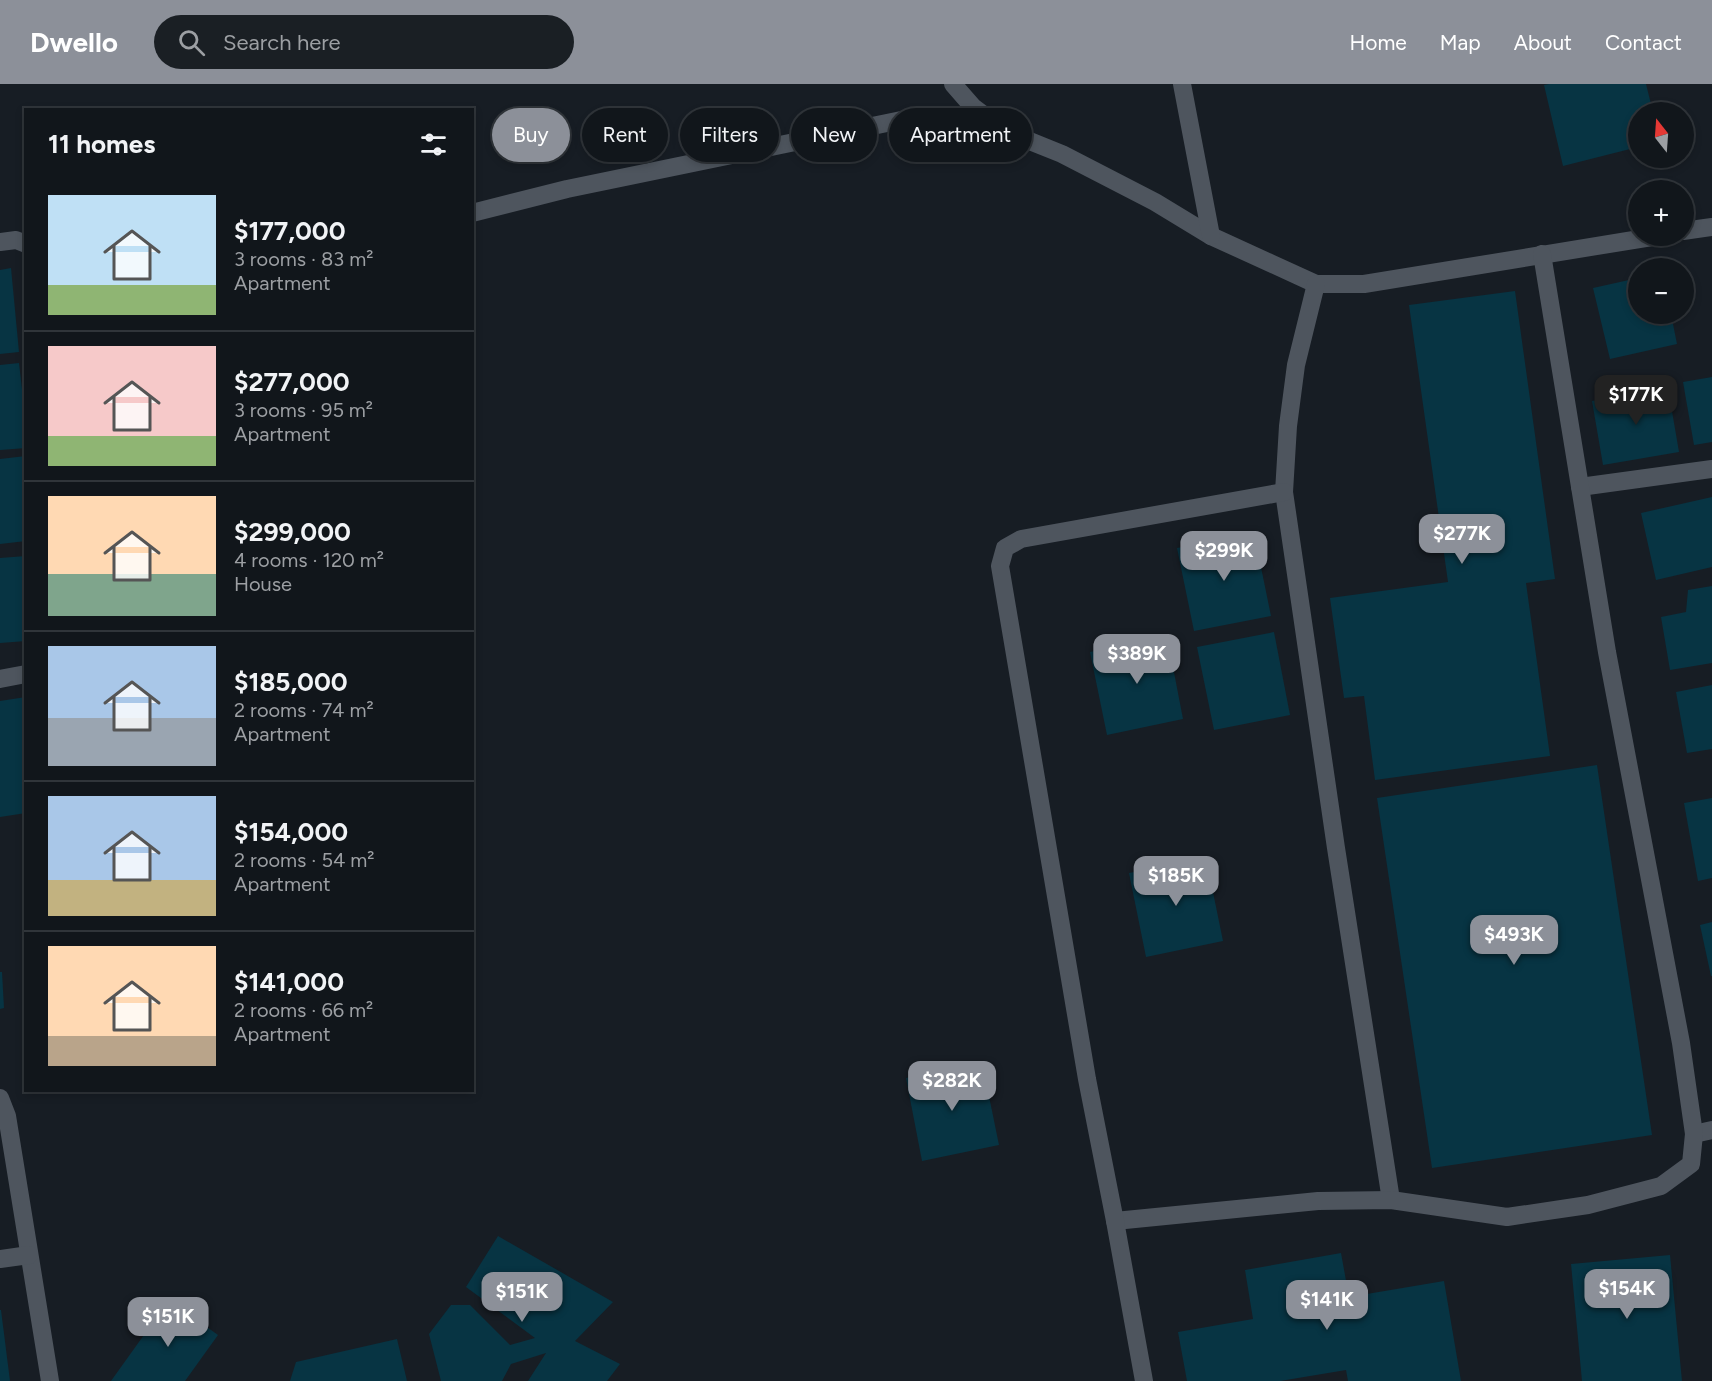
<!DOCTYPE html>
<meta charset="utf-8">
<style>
body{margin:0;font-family:Figtree,sans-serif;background:#1a1f24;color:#f1f3f6;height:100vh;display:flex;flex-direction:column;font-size:22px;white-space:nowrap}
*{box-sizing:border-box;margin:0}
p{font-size:20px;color:#9c9fa3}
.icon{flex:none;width:33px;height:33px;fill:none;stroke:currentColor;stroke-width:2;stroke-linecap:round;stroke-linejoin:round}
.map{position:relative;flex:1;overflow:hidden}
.details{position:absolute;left:24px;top:24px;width:450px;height:984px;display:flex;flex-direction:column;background:#11161b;border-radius:0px;box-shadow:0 3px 9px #0003,0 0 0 2px #30353a}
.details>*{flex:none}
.hud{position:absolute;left:492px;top:24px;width:570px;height:54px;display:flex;gap:12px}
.needle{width:39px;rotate:343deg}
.buttons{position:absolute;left:1628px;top:18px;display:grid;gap:12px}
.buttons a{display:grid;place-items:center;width:66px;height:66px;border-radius:50%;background:#11161b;box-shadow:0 3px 9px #0003,0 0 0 2px #30353a;font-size:30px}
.price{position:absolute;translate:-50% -51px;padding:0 14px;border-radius:12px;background:#8c9099;color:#fff;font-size:20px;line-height:39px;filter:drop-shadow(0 2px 3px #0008)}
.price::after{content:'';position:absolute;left:50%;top:36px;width:18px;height:14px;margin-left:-9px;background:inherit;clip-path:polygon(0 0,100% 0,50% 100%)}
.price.on{background:#222;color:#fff}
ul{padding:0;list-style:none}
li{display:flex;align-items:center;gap:18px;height:150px;padding:0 24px}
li+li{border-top:2px solid #30353a}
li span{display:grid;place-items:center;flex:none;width:168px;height:120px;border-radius:0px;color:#555}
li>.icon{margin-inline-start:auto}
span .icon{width:72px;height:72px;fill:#fffc;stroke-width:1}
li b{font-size:26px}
h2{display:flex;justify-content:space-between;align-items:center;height:72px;padding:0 24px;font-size:26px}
.tag{padding:0 21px;border-radius:27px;background:#11161b;box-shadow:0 3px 9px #0003,0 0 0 2px #30353a;font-size:21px;line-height:54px}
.tag.on{background:#8c9099;color:#fff}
header{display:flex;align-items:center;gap:36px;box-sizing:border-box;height:84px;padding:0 30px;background:#8c9099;color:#fff}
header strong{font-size:28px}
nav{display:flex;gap:33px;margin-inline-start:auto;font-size:21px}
.search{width:420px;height:54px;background:#1a1f24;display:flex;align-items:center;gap:15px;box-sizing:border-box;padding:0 21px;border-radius:33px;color:#9c9fa3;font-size:22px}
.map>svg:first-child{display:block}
.building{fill:#073443}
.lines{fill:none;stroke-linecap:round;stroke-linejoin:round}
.minor{stroke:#4e555e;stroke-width:18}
</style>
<header>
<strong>Dwello</strong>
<div class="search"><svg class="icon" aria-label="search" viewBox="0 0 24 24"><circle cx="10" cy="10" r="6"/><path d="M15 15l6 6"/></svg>Search here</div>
<nav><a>Home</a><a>Map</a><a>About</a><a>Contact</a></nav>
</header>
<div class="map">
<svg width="1712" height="1297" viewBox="0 0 1712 1297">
<rect width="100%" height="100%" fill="#171d24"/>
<g class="building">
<path d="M1549 0H1646L1653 28H1638V63L1563 82 1544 1Z"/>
<path d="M11 184 19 268 0 270V186Z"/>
<path d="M1638 194V230H1671L1677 260 1610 275 1593 204Z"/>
<path d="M1515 207 1555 495 1526 499 1550 672 1375 696 1364 612 1344 614 1330 514 1448 498 1409 221Z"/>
<path d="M19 279 26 340V364L0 366V281Z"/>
<path d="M1712 293V358L1694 361 1683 298Z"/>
<path d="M1668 304 1679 368 1603 381 1592 317Z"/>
<path d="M26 372V457L0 460V375Z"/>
<path d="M1712 413V483L1656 496 1641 429Z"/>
<path d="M1254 449 1271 532 1194 547 1177 464Z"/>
<path d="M26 472V557L0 559V474Z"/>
<path d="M1712 502V579L1670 586 1661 533 1686 528 1688 506Z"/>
<path d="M1274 548 1290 631 1214 646 1197 563Z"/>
<path d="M1167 552 1183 635 1107 651 1090 568Z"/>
<path d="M1712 601V665L1687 669 1676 608Z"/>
<path d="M26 613V729L0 733V617Z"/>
<path d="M1597 681 1652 1051 1432 1084 1377 714Z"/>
<path d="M1712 714V794L1698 797 1684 719Z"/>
<path d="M1206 774 1223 857 1146 873 1129 789Z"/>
<path d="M1712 838V892H1711L1700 841Z"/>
<path d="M0 888H2L4 924 0 925Z"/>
<path d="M982 978 999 1061 922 1077 906 994Z"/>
<path d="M498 1152 613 1218 575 1257 620 1280 607 1297H528L546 1269 511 1280 502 1297H441L429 1250 451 1221H470L510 1261 535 1254 466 1203Z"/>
<path d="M1341 1169 1349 1213 1444 1197 1461 1297H1348L1346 1286 1280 1297H1187L1178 1248 1253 1235 1245 1186Z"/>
<path d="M1670 1171 1682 1297H1582L1571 1180Z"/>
<path d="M169 1216 218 1251 185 1297H111Z"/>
<path d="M0 1226H1L10 1297H0Z"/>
<path d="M397 1255 407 1297H290L296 1278Z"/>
</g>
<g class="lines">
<g class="minor">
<path d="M953 0 973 23 1005 47 1062 70 1155 118 1211 152 1316 200H1364L1658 152"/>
<path d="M1182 0 1211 152"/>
<path d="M472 129 567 105 916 33"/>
<path d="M1683 147 1712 143"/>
<path d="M0 158 16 156 26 160"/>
<path d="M1316 200 1296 281 1288 342 1284 408 1336 764 1391 1116"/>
<path d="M1580 403 1712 385"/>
<path d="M0 595 26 590"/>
<path d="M0 1014 7 1032 50 1297"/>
<path d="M1694 1050 1712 1046"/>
<path d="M1115 1137 1318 1117 1391 1116 1507 1133 1588 1121 1661 1102 1691 1080 1694 1050 1681 959 1607 568 1542 170"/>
<path d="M0 1175 29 1171"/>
<path d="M1144 1297 1115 1137 1087 995 1000 482 1005 464 1021 455 1284 408"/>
</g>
</g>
</svg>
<div class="buttons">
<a><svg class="needle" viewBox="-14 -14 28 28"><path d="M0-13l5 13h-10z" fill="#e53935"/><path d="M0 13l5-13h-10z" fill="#9c9fa3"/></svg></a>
<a>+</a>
<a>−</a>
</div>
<b class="price on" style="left:1636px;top:342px">$177K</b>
<b class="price" style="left:1462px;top:481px">$277K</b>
<b class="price" style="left:1224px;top:498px">$299K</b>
<b class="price" style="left:1137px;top:601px">$389K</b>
<b class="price" style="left:1176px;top:823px">$185K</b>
<b class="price" style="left:1514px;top:882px">$493K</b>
<b class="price" style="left:952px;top:1028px">$282K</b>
<b class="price" style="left:1627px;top:1236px">$154K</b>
<b class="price" style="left:522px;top:1239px">$151K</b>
<b class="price" style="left:1327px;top:1247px">$141K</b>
<b class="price" style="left:168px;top:1264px">$151K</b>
<div class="hud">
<a class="tag on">Buy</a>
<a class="tag">Rent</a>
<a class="tag">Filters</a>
<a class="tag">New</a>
<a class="tag">Apartment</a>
</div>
<section class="details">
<h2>11 homes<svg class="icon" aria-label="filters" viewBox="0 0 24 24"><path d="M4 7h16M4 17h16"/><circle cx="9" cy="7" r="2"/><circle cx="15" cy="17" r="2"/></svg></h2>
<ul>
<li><span style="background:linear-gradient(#bfe0f5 75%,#8fb573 0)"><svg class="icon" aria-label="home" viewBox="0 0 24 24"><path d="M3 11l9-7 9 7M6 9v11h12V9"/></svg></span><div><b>$177,000</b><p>3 rooms · 83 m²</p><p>Apartment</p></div></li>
<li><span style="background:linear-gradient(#f6c9c9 75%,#8fb573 0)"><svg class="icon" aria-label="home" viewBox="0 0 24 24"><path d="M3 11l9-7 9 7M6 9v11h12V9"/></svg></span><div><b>$277,000</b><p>3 rooms · 95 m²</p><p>Apartment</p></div></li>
<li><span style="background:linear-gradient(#ffd9b3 65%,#7fa58c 0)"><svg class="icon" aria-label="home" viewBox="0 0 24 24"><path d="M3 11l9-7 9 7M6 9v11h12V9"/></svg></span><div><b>$299,000</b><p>4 rooms · 120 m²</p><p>House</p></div></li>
<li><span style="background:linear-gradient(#a9c7e8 60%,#9aa5b1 0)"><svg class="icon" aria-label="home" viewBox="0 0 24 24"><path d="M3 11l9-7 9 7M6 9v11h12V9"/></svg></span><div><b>$185,000</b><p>2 rooms · 74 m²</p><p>Apartment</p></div></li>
<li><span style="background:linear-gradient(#a9c7e8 70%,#c2b280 0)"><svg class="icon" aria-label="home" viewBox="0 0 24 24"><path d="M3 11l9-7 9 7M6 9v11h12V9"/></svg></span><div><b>$154,000</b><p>2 rooms · 54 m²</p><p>Apartment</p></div></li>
<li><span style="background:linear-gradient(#ffd9b3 75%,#b9a48a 0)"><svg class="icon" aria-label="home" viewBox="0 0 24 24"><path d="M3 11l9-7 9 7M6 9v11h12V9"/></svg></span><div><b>$141,000</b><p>2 rooms · 66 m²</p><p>Apartment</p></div></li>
</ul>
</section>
</div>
